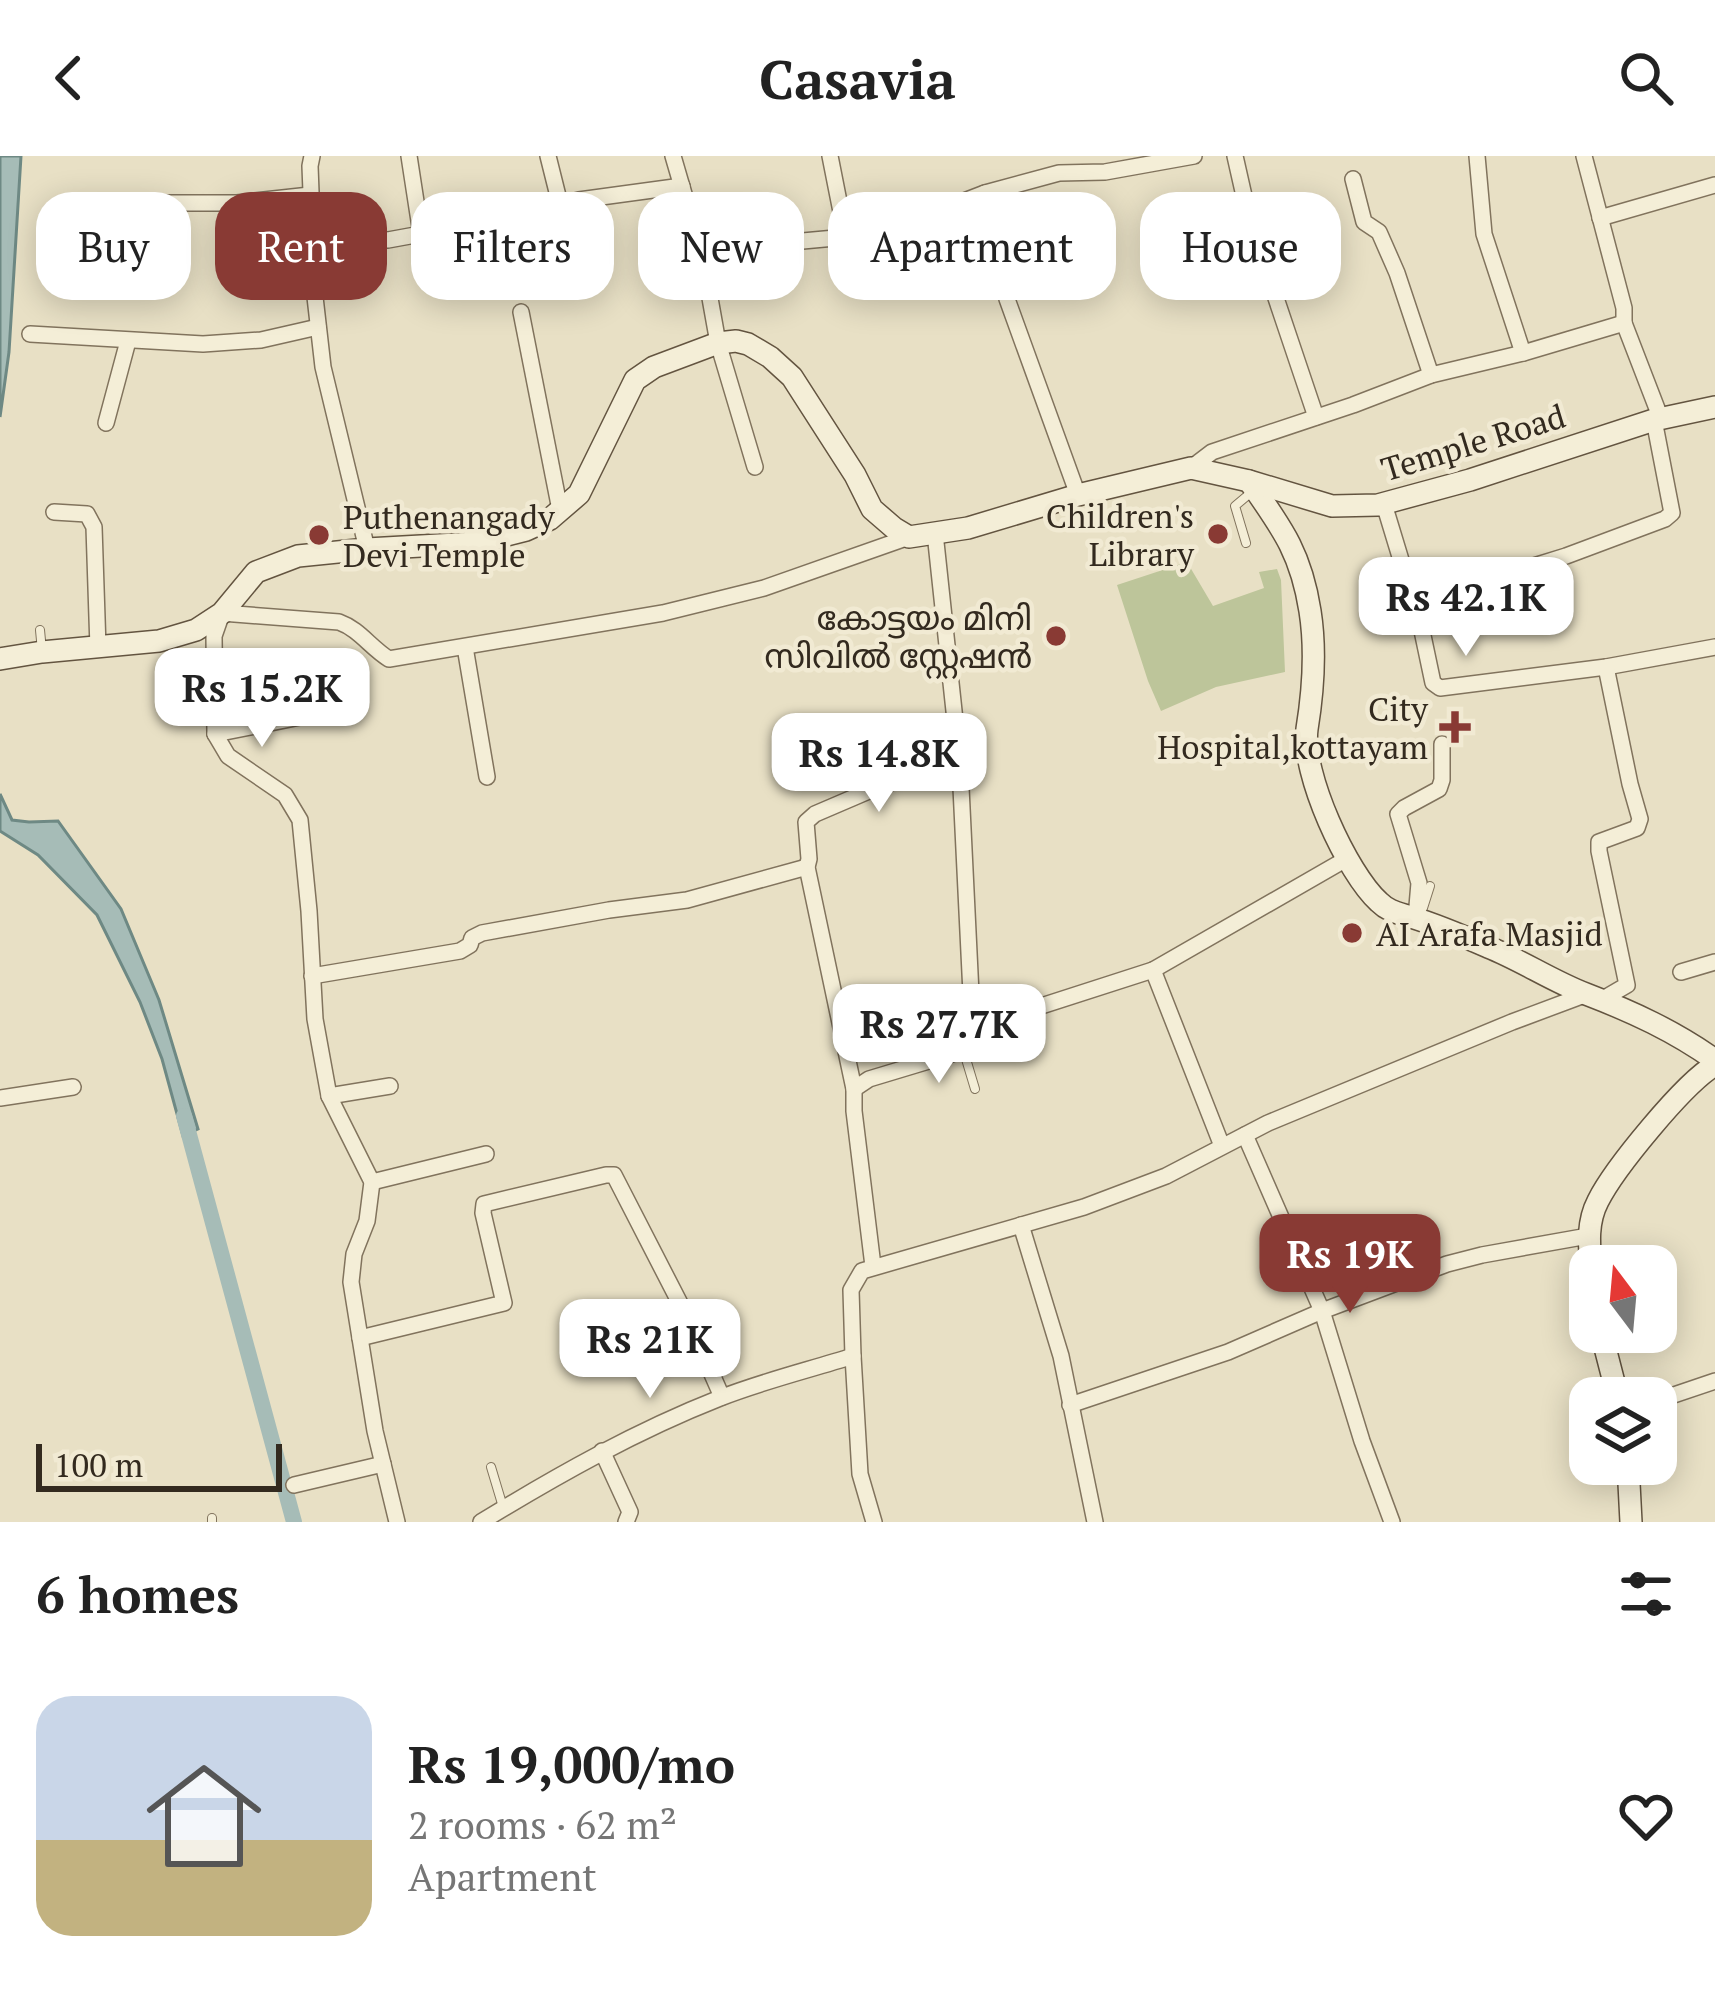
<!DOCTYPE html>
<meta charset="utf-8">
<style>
body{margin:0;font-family:"PT Serif","Noto Sans Malayalam",serif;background:#f2f2f2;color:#222;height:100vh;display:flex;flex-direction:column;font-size:45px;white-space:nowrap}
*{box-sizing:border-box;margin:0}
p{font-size:39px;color:#767676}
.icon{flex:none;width:66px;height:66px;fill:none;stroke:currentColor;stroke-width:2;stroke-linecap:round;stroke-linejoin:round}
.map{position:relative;height:1366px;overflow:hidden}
.side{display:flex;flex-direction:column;background:#fff;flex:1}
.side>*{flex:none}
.banner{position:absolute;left:36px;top:36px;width:1644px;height:108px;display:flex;gap:24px}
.needle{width:78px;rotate:344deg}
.buttons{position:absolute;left:1569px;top:1089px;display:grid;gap:24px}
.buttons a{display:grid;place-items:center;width:108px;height:108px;border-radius:24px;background:#fff;box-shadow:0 6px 30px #0003;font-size:60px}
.scale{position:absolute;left:36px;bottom:30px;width:246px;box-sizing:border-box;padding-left:12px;border:6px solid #332a1f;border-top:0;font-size:33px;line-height:42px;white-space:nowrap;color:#332a1f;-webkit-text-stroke:9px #f1ead3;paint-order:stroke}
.price{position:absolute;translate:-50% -102px;padding:0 27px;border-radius:24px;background:#fff;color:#222;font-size:39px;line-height:78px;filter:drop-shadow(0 3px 6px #0008)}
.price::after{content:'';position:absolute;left:50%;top:72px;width:36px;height:27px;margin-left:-18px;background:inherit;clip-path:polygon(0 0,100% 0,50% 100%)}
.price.selected{background:#893a34;color:#fff}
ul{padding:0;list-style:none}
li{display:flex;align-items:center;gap:36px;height:300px;padding:0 36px}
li+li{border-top:3px solid #e0e0e0}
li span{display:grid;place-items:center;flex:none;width:336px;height:240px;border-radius:36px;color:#555}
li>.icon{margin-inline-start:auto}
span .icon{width:144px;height:144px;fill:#fffc;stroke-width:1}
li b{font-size:51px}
h2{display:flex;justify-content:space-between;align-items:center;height:144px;padding:0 36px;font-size:51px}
.tag{padding:0 42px;border-radius:36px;background:#fff;box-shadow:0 6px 30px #0003;font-size:42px;line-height:108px}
.tag.selected{background:#893a34;color:#fff}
header{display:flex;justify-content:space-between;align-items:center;height:156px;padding:0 36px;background:#fff;font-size:54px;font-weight:600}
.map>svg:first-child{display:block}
.park{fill:#bdc59a}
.water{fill:#a6bcb7;stroke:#6e8984;stroke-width:3}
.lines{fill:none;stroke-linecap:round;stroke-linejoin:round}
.canal{stroke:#a6bcb7;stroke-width:16}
.service-casing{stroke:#81735d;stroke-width:10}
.minor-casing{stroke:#81735d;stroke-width:18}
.secondary-casing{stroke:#635440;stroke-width:24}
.service{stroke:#f4eed7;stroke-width:8}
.minor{stroke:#f4eed7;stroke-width:15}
.secondary{stroke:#f4eed7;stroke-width:21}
.poi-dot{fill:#893a34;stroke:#f1ead3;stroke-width:4.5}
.labels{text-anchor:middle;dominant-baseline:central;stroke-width:9;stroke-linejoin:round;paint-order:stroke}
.street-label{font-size:33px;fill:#332a1f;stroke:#f1ead3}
.poi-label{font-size:33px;fill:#332a1f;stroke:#f1ead3;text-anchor:end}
</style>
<header><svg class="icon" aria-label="back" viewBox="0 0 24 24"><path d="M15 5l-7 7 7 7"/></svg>Casavia<svg class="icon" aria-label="search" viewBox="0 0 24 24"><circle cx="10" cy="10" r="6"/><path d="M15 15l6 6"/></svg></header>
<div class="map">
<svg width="1715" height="1366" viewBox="0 0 1715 1366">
<rect width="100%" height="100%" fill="#e8e0c5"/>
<path class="park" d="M1187 406 1213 450 1264 432 1259 416 1277 413 1281 424 1285 516 1216 531 1161 555 1148 525 1117 429Z"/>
<g class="water">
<path d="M0 0H21L9 196 0 261Z"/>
<path d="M0 638 12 664 29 666 58 665 121 753 159 844 198 973 183 980 162 903 140 846 97 759 38 699 0 675Z"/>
</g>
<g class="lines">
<path class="canal" d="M184 960 294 1366"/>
<defs>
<g id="service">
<path d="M1246 387 1235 350 1254 334"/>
<path d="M40 474 42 495"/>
<path d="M1423 752 1430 730"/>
<path d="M963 893 975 933"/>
<path d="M491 1311 503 1351"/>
<path d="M212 1366V1362"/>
</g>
<g id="minor">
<path d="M312 0 310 10 315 141 323 211 367 393"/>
<path d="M409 0 421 78"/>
<path d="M548 0 560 48"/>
<path d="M673 0 703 103 718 187 755 311"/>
<path d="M830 0 846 81 915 64 985 37 1059 17 1105 16 1194 0"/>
<path d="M1235 0 1249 62 1316 261"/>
<path d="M1477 0 1484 78 1523 197"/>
<path d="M1584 0 1624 152V167"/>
<path d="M1353 23 1364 66 1379 76 1397 117 1431 219"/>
<path d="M985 37 1007 143 1078 339"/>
<path d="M135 47H237L310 39"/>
<path d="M311 49 338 81 388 84 503 63 579 44 682 30"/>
<path d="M1600 62 1715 29"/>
<path d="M703 103 781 87 846 81"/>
<path d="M521 156 560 354"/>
<path d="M30 178 203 188 261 184 318 171"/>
<path d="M106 267 128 185"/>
<path d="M1191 312 1212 296 1353 249 1431 219 1523 197 1624 167 1661 263"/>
<path d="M1384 348 1421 470 1433 527 1440 532 1606 511 1715 491"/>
<path d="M54 356 87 358 94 371 98 492"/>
<path d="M935 377 960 611 971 838 976 871"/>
<path d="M1495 422 1566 400 1665 363 1672 357 1654 264"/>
<path d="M465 491 487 621"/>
<path d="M215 578 300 561"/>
<path d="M1416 762 1419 727 1398 658 1404 652 1439 633 1442 624V588"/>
<path d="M1153 814 1222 990"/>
<path d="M1681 816 1715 806"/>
<path d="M312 820 460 795 470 789 472 782 482 777 609 754 687 744 807 711"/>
<path d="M1603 843 1627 829 1599 695V686L1637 672 1640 663 1630 628 1606 511"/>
<path d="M854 933 869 923 952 898 963 891 976 871 1153 814 1348 702"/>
<path d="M329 940 390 930"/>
<path d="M0 942 73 931"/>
<path d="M1245 979 1322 1155 1362 1285 1392 1366"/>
<path d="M372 1026 486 998"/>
<path d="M1021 1069 1061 1200 1095 1366"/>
<path d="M873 1110 854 955V933L807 711 809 703 806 666 815 658 885 628 960 611"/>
<path d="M360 1182 504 1147 483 1057 484 1048 606 1019H614L687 1161 722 1241"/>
<path d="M1656 1245 1715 1225"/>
<path d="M1070 1249 1228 1196 1322 1155 1447 1108 1482 1099 1588 1080"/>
<path d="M602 1295 630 1356 626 1366"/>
<path d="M294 1329 383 1308"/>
<path d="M397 1366 375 1275 351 1126 354 1098 367 1065 372 1026 329 940 315 863 309 755 300 664 285 639 228 600 215 578 214 480 222 457 339 466C359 473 371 492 389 503L663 457 764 432 909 381"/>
<path d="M481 1366C558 1319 636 1275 720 1242 763 1225 809 1214 853 1200"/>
<path d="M874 1366 860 1318 853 1200 851 1134 862 1115 1084 1051 1166 1020 1268 967 1512 866 1587 838"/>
</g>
<g id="secondary">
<path d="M1249 325C1282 372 1301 397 1310 455 1316 493 1313 536 1307 573 1301 617 1347 717 1379 746 1389 756 1399 757 1411 761 1437 769 1463 780 1488 791 1521 804 1552 825 1586 838 1633 856 1674 875 1715 904"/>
<path d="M0 503 42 496 159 485 196 474 222 457 256 416 298 400 367 393 475 387 526 374 550 363 579 338 635 224 654 211 718 187 736 185 748 188 770 201 792 221 855 319 872 353 894 372 909 381 968 372 1078 339 1191 312 1249 325 1332 350 1378 349 1470 324 1654 264 1715 251"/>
<path d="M1591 1110C1589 1088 1587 1066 1598 1045 1614 1013 1684 927 1715 909"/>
<path d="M1601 1176 1618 1242"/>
<path d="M1628 1308 1631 1366"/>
</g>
</defs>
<use href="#service" class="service-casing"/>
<use href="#minor" class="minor-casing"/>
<use href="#secondary" class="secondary-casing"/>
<use href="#service" class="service"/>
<use href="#minor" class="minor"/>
<use href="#secondary" class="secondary"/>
</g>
<g class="poi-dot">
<circle cx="1218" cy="378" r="12"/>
<circle cx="319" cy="379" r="12"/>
<circle cx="1056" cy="480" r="12"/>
<path d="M1449 553h12v12h12v12h-12v12h-12v-12h-12v-12h12z"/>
<circle cx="1352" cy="777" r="12"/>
</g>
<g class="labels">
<g class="street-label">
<text transform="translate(1473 286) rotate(-17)">Temple Road</text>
</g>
<g class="poi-label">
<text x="1194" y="359">Children's<tspan x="1194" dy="38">Library</tspan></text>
<text x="343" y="360" text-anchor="start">Puthenangady<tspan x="343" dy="38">Devi Temple</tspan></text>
<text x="1032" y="461">കോട്ടയം മിനി<tspan x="1032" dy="38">സിവിൽ സ്റ്റേഷൻ</tspan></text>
<text x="1428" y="552">City<tspan x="1428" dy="38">Hospital,kottayam</tspan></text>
<text x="1376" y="777" text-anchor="start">AI Arafa Masjid</text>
</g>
</g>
</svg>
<div class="buttons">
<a><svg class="needle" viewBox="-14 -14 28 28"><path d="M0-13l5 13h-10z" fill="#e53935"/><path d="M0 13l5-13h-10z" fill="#767676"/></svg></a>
<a><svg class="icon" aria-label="layers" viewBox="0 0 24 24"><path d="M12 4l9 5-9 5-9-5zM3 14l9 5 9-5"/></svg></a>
</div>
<div class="scale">100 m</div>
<b class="price" style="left:1466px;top:503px">Rs 42.1K</b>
<b class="price" style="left:262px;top:594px">Rs 15.2K</b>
<b class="price" style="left:879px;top:659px">Rs 14.8K</b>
<b class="price" style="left:939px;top:930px">Rs 27.7K</b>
<b class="price selected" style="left:1350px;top:1160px">Rs 19K</b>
<b class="price" style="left:650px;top:1245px">Rs 21K</b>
<div class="banner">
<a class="tag">Buy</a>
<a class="tag selected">Rent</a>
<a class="tag">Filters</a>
<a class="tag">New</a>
<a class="tag">Apartment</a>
<a class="tag">House</a>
</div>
</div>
<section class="side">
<h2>6 homes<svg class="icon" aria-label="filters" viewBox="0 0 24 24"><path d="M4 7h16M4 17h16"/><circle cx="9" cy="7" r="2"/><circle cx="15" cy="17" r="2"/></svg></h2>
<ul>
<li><span style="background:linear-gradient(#c9d6e8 60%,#c2b280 0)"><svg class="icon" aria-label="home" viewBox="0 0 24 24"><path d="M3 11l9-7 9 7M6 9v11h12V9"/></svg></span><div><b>Rs 19,000/mo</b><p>2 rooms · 62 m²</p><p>Apartment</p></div><svg class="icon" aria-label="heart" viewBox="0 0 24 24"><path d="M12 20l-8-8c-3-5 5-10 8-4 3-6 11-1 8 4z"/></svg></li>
</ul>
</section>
